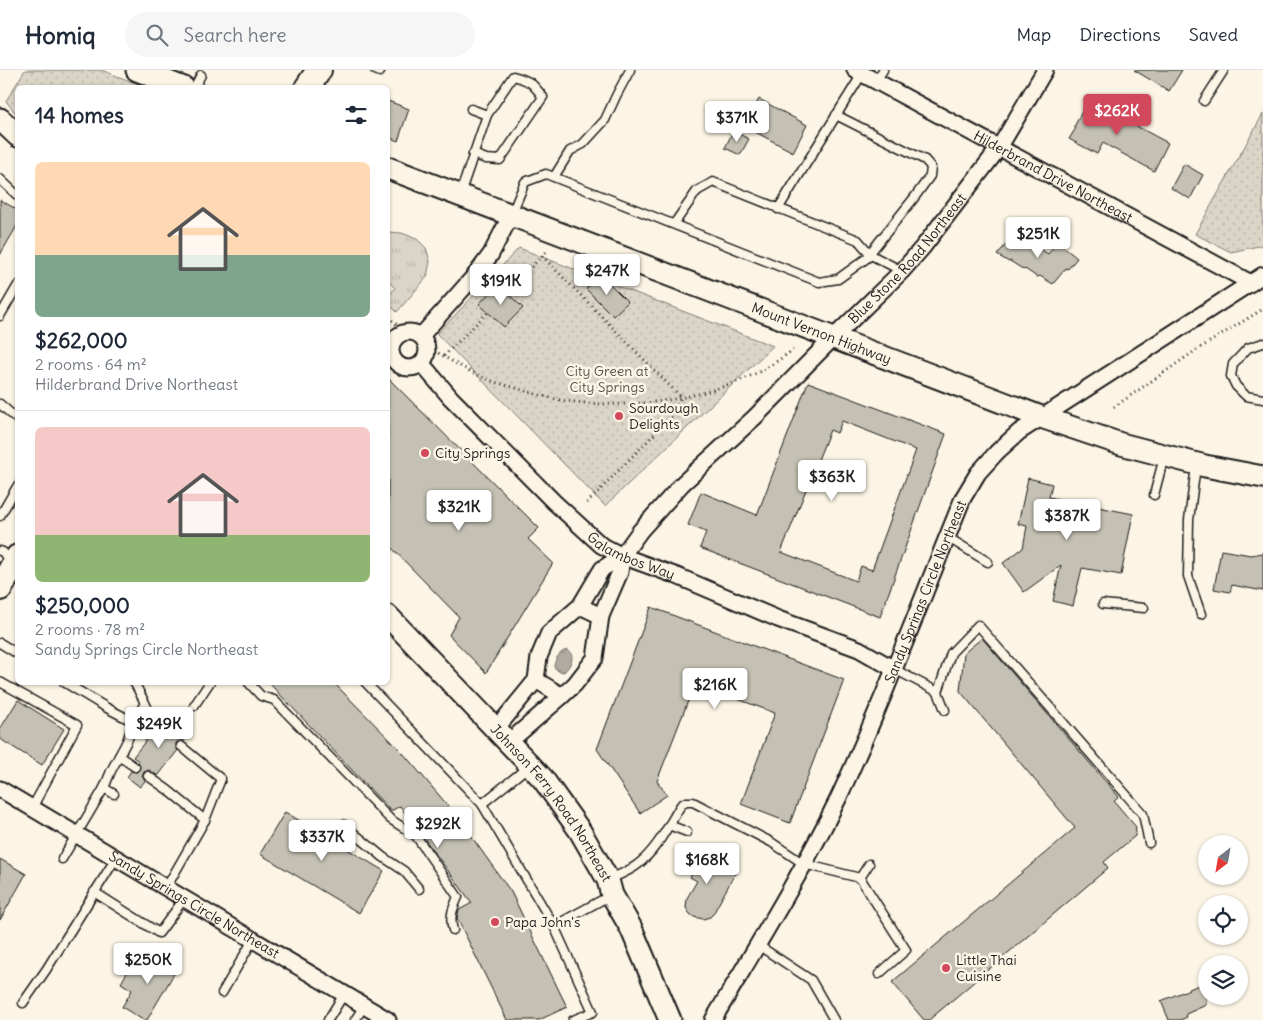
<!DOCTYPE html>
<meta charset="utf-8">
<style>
body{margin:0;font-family:Delius,sans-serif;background:#f6f6f7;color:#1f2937;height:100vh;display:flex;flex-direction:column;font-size:19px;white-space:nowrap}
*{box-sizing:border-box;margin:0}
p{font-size:16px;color:#747a83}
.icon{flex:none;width:28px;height:28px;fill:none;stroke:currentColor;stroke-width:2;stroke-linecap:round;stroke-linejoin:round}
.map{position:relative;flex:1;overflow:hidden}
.details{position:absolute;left:15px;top:15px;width:375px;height:600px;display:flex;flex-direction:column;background:#fff;border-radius:8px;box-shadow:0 1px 4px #0004}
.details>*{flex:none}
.needle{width:32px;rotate:211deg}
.fabs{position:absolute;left:1198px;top:765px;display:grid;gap:10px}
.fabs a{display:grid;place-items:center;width:50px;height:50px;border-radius:50%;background:#fff;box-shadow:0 1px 4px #0004;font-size:25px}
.price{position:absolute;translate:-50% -42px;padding:0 11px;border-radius:5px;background:#fff;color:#222;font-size:16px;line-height:32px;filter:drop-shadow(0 1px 2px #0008)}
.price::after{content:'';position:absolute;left:50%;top:30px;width:15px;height:11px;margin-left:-8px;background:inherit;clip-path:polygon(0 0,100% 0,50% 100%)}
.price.current{background:#d1495b;color:#fff}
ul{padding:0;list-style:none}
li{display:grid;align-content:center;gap:10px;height:265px;padding:0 20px}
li+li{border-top:1px solid #e0e1e3}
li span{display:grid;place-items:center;height:155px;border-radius:8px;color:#555}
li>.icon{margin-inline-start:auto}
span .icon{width:90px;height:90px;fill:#fffc;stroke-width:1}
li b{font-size:21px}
h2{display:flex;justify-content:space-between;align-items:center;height:60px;padding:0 20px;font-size:21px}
header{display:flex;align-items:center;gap:30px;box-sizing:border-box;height:70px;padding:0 25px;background:#fff;border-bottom:1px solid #e0e1e3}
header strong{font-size:24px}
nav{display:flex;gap:28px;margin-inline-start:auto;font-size:18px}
.search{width:350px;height:45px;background:#f6f6f7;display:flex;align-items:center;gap:12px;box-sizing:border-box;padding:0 18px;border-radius:28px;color:#747a83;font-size:19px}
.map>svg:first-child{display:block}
.grass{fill:url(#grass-tufts);stroke:#7c7872}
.park{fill:url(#park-dots);stroke:#7c7872}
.water{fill:url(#water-ripples);stroke:#75726c}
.building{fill:#c4c0b3;stroke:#1c1c1c;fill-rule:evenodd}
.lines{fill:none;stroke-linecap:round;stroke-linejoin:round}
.lane-casing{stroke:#1c1c1c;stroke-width:11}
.street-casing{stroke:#1c1c1c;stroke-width:19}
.secondary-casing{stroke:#1c1c1c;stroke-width:25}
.primary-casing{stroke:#1c1c1c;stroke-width:28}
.path{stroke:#1c1c1c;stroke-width:3;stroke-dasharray:1 4;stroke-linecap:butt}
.lane{stroke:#fcf5e5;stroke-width:8}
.street{stroke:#fcf5e5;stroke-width:15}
.secondary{stroke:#fcf5e5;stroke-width:21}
.primary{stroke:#fcf5e5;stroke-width:24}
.poi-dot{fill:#d1495b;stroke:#fcf5e5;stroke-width:2}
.labels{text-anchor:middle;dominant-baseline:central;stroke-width:5;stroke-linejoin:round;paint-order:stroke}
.street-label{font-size:14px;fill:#1c1c1c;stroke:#fcf5e5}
.park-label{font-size:14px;fill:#555450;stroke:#fcf5e5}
.poi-label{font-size:14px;fill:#1c1c1c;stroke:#fcf5e5;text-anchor:start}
</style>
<header>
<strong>Homiq</strong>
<div class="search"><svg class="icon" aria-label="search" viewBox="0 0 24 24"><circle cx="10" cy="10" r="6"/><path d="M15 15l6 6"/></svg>Search here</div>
<nav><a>Map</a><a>Directions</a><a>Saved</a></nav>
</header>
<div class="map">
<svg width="1263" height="950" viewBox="0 0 1263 950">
<defs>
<pattern id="grass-tufts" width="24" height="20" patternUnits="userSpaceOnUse" patternTransform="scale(1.25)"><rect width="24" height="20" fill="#dbd5c8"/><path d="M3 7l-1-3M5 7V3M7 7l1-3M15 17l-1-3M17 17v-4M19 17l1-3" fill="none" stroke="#bbb6ab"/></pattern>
<pattern id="park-dots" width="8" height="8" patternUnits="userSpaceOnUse" patternTransform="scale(1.25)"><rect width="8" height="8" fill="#dbd5c8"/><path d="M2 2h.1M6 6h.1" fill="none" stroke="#bbb6ab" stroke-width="1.8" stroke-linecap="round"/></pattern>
<pattern id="water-ripples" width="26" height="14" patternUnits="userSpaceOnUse" patternTransform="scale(1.25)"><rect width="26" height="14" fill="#b0aba1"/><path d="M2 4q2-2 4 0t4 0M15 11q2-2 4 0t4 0" fill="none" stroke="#8e8a82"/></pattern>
</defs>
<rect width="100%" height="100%" fill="#fcf5e5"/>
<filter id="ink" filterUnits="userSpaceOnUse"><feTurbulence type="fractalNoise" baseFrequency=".02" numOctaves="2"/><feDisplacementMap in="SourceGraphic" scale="10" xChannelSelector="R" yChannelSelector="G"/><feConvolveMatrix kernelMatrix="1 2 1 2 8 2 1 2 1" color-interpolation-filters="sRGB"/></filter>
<g filter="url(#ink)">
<path class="grass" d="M388 162 402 163 417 169 426 178 430 191 427 207 397 242 388 233V227L395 218 388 211Z"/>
<g class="park">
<path d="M25 0H101L146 17 18 18 17 45 6 31Z"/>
<path d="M1263 44V175L1231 182 1195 164Z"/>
<path d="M519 178 773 276 605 436 437 264Z"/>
</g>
<path class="water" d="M567 580C577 586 570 596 564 602L558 601 554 597C555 589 559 582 567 580Z"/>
<g class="building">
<path d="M1134 0H1182L1169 21Z"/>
<path d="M759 29 807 55 793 82 744 56Z"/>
<path d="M1088 30 1168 73 1154 101 1103 73 1097 84 1069 69 1076 58 1074 57Z"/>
<path d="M388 31 409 39 398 71 388 67Z"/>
<path d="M733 61 749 69 740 85 725 78Z"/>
<path d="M1184 94 1203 105 1190 129 1171 118Z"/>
<path d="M0 130 18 140V154L0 185Z"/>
<path d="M1015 164 1048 184 1057 172 1077 188 1068 199 1066 198 1053 214 1040 206 1037 207 1025 199 1024 200 1010 191 1009 192 997 185Z"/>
<path d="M601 205 628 232 613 246 586 219Z"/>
<path d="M498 214 523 238 504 257 479 234Z"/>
<path d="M388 308 539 458 528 469 553 493 486 603 449 565 459 547 388 474Z"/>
<path d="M808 312 946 364 880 547 700 478 706 462 688 455 701 422 757 445ZM842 351 916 380 872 500 861 496 856 511 781 482 830 360 837 363Z"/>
<path d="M1028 408 1052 414 1049 427 1133 444 1121 505 1082 498 1073 536 1053 531 1061 495 1024 522 1003 493 1023 478 1027 456 1018 454Z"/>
<path d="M1221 480 1251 485 1263 483V521L1232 515 1230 522 1214 519Z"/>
<path d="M651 537 844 610 790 753 741 734 775 643 695 613 657 711 667 725 640 743 597 679Z"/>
<path d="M982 568 1119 727 1114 731 1136 757 1135 766 1104 792 1108 798 929 950H924L892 912 1075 758 960 621 964 583Z"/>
<path d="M268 612H333L402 682 456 745 511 822 567 937 539 950H507L457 848 459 840 472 833 400 736 391 741Z"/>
<path d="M18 630 64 659 42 695 0 669V659Z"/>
<path d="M166 643 191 662 184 671H180L176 673V677L178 680 158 706 149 700 144 702 142 706 145 711 140 717 127 707 131 701 137 702 140 698 138 692 139 691 133 687 154 660 157 662 161 659 163 656 161 651Z"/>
<path d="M285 742 384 801 359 843 260 784Z"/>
<path d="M695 780 736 802 713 844 710 847 703 849 694 847 690 844 686 838 687 828 697 811 690 807 692 804 684 800Z"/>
<path d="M0 789 26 804 0 850Z"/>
<path d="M156 881 179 895 147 950H143L122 937 132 920 121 913 133 892 145 899Z"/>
<path d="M1206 912V935L1186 944 1187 947 1180 950H1169L1161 931Z"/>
</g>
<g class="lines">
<defs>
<g id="lane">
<path d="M375 0 380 2"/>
<path d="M876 11 883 0"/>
<path d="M194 18 201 5"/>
<path d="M1204 31 1224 0"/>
<path d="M836 45 925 90 931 97 930 106 914 128 870 183"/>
<path d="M473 84 486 89 500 90 543 27C532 13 531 11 513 6L487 45"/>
<path d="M554 107 570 81 583 74 605 50 617 24 630 0"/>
<path d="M0 109 18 126"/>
<path d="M460 124 487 45 471 39"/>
<path d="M778 139 862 4"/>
<path d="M512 143 525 112 546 104 819 212 838 209 871 185 902 201"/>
<path d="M674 154 697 121 713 112 858 170 871 185"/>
<path d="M0 246 18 215"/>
<path d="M1263 273 1248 278 1233 294 1231 306 1236 316 1246 326 1263 329"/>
<path d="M0 334 18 350"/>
<path d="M1196 396 1189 450 1188 506 1201 544"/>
<path d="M1154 425 1164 387"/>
<path d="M0 446 18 415"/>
<path d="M947 467 988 492"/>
<path d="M0 481 3 482 10 493"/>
<path d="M1103 534 1144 538"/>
<path d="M0 573 18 584"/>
<path d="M894 599 938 622 945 640"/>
<path d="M0 612 77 655 32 738"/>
<path d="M64 612 107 638 134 652"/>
<path d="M134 612 157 656"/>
<path d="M248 612 261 626 274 630 390 749 416 766 458 827C453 838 449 847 453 860"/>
<path d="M365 612 482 734 554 856 593 942 573 950"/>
<path d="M938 622 951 583 978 555 1143 744 1149 773"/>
<path d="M194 636 210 612"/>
<path d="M119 686 135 697"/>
<path d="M148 706 168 720 205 750"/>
<path d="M104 718 111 701 127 671 134 652 145 633"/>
<path d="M482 734 529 696"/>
<path d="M344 755 383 787 404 801 419 819"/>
<path d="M669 755 687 762"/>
<path d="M62 789 104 718 114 724"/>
<path d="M860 808 869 794"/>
<path d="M610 809C619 805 629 801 637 795 657 780 668 756 681 735L686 732H693L771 772 804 794 860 808 906 880 879 904"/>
<path d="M166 818 205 750 221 709 181 676"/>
<path d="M94 822 159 863 184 829"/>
<path d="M554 856 611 825"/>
<path d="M758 875 811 910 834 950"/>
<path d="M222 923 253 870"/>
<path d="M23 933 46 900 116 788"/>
<path d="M328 950 344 924"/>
<path d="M355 950 364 936"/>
</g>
<g id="street">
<path id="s1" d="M855 0 1251 213"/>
<circle cx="409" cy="280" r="18"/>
<path d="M421 266 477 203 491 184 511 145"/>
<path id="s2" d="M421 293 451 328 554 432 601 475 622 486 677 506 778 549 859 579 894 599"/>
<path id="s3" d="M580 536 602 499 622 486 640 461 682 414 755 347 834 267 902 201 923 177 999 78 1045 0"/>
<path d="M536 610 562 626"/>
<path d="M496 659 536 610 539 587 549 563 580 536 601 546"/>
<path d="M509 672 562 626 575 614 595 588 601 546 620 502 622 486"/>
<path id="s4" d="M0 719 388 950"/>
<path id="s5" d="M713 950C756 877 801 805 838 729 884 630 922 528 963 428L978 403 997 382 1019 362 1263 205"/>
</g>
<g id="secondary">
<path d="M137 0 184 18"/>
<path d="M0 49 18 66"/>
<path id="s6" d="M388 98 1041 347 1121 374 1205 396 1263 407"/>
<path id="s7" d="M388 546 530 695 543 709 580 761 608 810 612 825 631 858 670 950"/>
</g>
<g id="primary">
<path d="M307 18 319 0"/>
<path d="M0 518 18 487"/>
</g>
</defs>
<use href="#lane" class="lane-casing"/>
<use href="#street" class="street-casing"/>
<use href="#secondary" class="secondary-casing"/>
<use href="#primary" class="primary-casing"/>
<g class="path">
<path d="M542 186 681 327 675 343 586 434"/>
<path d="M507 222 546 182"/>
<path d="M388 247 408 264"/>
<path d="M430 278C448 289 467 301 487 309 496 313 506 315 516 318 533 323 550 329 568 331 633 340 702 330 761 301 772 295 783 287 793 280"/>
<path d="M444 286 488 242"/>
<path d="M1114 337 1195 281 1263 239"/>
</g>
<use href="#lane" class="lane"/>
<use href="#street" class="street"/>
<use href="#secondary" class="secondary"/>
<use href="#primary" class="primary"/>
</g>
</g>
<g class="poi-dot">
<circle cx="619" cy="346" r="5"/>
<circle cx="425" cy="383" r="5"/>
<circle cx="495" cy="852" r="5"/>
<circle cx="946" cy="898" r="5"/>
</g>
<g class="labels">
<g class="street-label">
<text stroke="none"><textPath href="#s1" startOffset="225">Hilderbrand Drive Northeast</textPath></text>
<text stroke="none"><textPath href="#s3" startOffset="480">Blue Stone Road Northeast</textPath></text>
<text stroke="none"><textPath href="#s6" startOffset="464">Mount Vernon Highway</textPath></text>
<text stroke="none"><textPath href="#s2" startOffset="288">Galambos Way</textPath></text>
<text stroke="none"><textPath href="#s5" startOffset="479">Sandy Springs Circle Northeast</textPath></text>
<text stroke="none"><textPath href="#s7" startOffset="249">Johnson Ferry Road Northeast</textPath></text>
<text stroke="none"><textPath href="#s4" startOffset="226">Sandy Springs Circle Northeast</textPath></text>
</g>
<g class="park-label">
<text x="607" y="301">City Green at<tspan x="607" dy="16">City Springs</tspan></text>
</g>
<g class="poi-label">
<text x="629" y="338">Sourdough<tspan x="629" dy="16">Delights</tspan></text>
<text x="435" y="383">City Springs</text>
<text x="505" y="852">Papa John's</text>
<text x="956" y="890">Little Thai<tspan x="956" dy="16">Cuisine</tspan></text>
</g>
</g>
</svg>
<div class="fabs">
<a><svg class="needle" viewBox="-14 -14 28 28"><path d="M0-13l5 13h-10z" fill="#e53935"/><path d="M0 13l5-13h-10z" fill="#747a83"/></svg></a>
<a><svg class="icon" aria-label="locate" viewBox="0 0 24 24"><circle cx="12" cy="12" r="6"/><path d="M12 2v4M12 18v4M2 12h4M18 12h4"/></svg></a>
<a><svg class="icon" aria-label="layers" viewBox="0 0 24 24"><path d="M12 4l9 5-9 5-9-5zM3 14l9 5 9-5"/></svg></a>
</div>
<b class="price current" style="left:1117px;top:66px">$262K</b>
<b class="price" style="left:737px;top:73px">$371K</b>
<b class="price" style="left:1038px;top:189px">$251K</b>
<b class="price" style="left:607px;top:226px">$247K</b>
<b class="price" style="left:501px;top:236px">$191K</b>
<b class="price" style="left:832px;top:432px">$363K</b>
<b class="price" style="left:459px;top:462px">$321K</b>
<b class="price" style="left:1067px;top:471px">$387K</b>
<b class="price" style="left:715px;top:640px">$216K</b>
<b class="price" style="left:159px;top:679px">$249K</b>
<b class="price" style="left:438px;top:779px">$292K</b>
<b class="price" style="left:322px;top:792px">$337K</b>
<b class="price" style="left:707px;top:815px">$168K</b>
<b class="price" style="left:148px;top:915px">$250K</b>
<section class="details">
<h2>14 homes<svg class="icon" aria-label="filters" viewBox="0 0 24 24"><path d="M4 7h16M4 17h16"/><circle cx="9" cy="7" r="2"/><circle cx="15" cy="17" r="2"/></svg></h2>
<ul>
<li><span style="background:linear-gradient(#ffd9b3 60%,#7fa58c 0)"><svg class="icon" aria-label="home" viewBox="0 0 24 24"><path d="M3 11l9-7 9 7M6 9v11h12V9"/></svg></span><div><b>$262,000</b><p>2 rooms · 64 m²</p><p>Hilderbrand Drive Northeast</p></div></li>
<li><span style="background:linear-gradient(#f6c9c9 70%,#8fb573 0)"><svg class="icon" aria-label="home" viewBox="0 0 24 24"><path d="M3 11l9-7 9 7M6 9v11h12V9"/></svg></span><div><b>$250,000</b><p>2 rooms · 78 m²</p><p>Sandy Springs Circle Northeast</p></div></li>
</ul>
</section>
</div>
